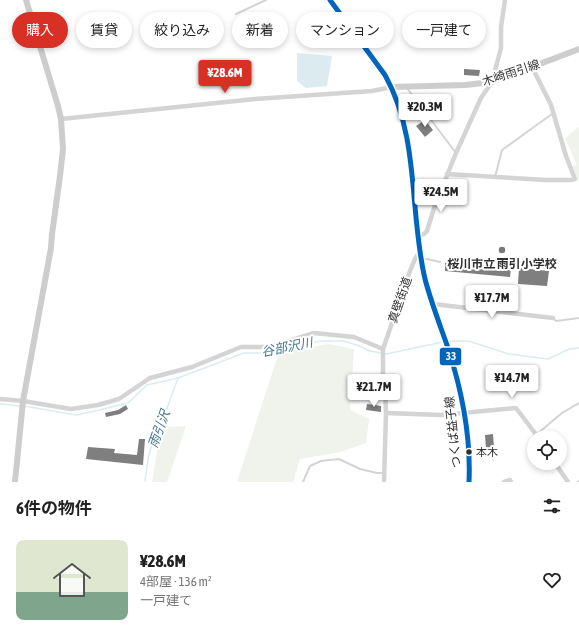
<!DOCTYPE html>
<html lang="ja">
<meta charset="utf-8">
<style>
body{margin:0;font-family:"Asap Condensed","Noto Sans JP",sans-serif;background:#f6f6f6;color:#222;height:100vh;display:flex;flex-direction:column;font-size:15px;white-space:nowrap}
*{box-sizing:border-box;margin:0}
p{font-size:13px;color:#767676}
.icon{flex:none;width:22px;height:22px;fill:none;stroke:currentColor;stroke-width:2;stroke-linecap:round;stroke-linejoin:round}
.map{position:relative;height:482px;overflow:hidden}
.drawer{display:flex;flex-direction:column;background:#fff;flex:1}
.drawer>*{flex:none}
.top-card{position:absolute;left:12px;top:12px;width:555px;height:36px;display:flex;gap:8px}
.controls{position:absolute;left:527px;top:430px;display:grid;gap:8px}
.controls a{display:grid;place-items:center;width:40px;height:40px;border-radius:50%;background:#fff;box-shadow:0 2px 6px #0003;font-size:20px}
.price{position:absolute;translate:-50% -34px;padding:0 9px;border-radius:4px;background:#fff;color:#222;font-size:13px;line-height:26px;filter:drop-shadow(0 1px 2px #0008)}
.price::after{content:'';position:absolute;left:50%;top:24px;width:12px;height:9px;margin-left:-6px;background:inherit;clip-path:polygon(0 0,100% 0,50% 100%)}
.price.active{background:#d93025;color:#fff}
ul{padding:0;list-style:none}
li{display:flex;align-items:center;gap:12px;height:100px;padding:0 16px}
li+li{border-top:1px solid #e0e0e0}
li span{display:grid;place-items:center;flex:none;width:112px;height:80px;border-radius:8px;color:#555}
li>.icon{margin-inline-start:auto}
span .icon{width:48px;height:48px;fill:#fffc;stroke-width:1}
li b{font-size:17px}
h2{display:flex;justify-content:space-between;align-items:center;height:48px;padding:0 16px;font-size:17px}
.tag{padding:0 14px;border-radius:18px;background:#fff;box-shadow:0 2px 6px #0003;font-size:14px;line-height:36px}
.tag.active{background:#d93025;color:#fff}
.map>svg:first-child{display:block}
.green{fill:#f0f2ec}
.water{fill:#dbebf0}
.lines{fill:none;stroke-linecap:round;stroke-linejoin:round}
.stream{stroke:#dbebf0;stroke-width:1.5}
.building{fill:#7f7f7f}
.lane{stroke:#d4d4d4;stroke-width:2}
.street{stroke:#d4d4d4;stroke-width:4.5}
.secondary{stroke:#cdcdcd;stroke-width:6}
.primary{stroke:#c7c7c7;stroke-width:7}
.bus-1-casing{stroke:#fff;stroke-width:8}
.bus-1{stroke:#0065bd;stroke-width:5}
.poi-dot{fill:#787878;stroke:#fff;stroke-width:1.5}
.bus-dot{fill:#2f2f2f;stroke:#fff;stroke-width:1.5}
.labels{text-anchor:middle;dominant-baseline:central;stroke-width:4;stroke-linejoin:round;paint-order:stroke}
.bus-label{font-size:11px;fill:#2f2f2f;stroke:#fff;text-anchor:start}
.street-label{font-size:12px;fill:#2f2f2f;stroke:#fff}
.poi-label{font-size:12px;font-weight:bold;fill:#2f2f2f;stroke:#fff}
.water-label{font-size:13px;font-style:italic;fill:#43788b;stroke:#fff}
.line-badge{stroke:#fff;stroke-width:1.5}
.badge-label{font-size:11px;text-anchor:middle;font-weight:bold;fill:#fff}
</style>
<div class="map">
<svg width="579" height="482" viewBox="0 0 579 482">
<rect width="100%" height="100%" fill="#fff"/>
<g class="green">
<path d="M579 127V183L573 166 577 165 565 138Z"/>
<path d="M329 344 354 349 350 410 369 419 366 443 340 452 300 459 293 482H237L278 355 300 349Z"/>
<path d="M186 426 167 482H152L158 446 168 427Z"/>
</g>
<path class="water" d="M297 53 332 56 327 86 306 88 297 81Z"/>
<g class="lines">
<g class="stream">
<path d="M448 341H468L509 354 548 359 569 349 579 348"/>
<path d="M0 404 20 406"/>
<path d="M24 406 76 415 95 411 128 403 147 385 178 378 244 353H265L301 344 321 341H343L357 345 370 351 386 354 443 342"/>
<path d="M145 482 148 459 153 439 162 422 178 378"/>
</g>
</g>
<g class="building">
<path d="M464 69 480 70 479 76 464 75Z"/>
<path d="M425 120 433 130 425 137 416 126Z"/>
<path d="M445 263 511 268 510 277 445 271Z"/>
<path d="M519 268 549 271 547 286 518 284Z"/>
<path d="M367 404 381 406V412L366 410Z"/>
<path d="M126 405 128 409 120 414 106 417 105 413 118 410Z"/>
<path d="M493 434 494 448 486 449 485 435Z"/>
<path d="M139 439H145L143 465 86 459 88 447 115 449 114 453 137 455Z"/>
</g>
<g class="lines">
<g class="lane">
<path d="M236 14 266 0"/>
<path d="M407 88 456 153"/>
<path d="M495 177 502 150 552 114"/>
<path d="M423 259H427L440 262"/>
<path d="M554 319 556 321 579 318"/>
<path d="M537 434 562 413 579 403"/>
<path d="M303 482 310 466 321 461 339 459 360 469 377 473H383"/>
<path d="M578 482 579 481"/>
</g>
<g class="street">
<path d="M61 119 255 99 372 91 392 87"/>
<path d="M447 174 546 180H571L575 179 566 156 551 105 532 67"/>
<path d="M419 236 424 234 427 231 434 208 456 153 481 98 492 82 501 48V27L505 0"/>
<path d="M433 304 553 318"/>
<path d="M0 399 23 401 71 409 98 405 119 399 150 378 192 367 241 347H270L314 333 354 337 383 349"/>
<path d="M386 413 441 415 516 408 538 437"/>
<path d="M555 463 568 482"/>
<path d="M384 482 386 413 385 389 383 373V349L410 271 415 259 420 251"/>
<path d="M504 482 510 480 511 482"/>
</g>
<g class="secondary">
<path d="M392 87 465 85 492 82 579 49"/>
<path d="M15 482 23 401 51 248 52 234 60 176 63 149 61 119 58 106 26 0"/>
</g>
<path class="primary" d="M330 0 385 75C420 138 409 211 425 279 431 302 440 325 448 348 462 391 471 437 469 482"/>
<defs>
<path id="bus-1" d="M330 0 385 75C420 138 409 211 425 279 431 302 440 325 448 348 462 391 471 437 469 482"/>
</defs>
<use href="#bus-1" class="bus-1-casing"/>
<use href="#bus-1" class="bus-1"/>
</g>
<circle class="poi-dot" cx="502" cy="250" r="4"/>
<circle class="bus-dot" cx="469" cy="452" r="3.5"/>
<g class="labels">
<g class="bus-label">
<text x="476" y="452">本木</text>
</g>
<g class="street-label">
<text transform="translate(511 73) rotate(-18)">木崎雨引線</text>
<text transform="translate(400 300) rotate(-71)">真壁街道</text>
<text transform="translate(453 432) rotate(-96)">つくば益子線</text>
</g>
<g class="poi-label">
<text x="502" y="264">桜川市立 雨引小学校</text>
</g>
<g class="water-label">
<text transform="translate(287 347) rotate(-11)">谷部沢川</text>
<text transform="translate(159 429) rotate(-70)">雨引沢</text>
</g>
</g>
<rect class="line-badge" x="439" y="347" width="23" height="19" rx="4" fill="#0065bd"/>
<g class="badge-label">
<text x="451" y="360">33</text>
</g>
</svg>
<div class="controls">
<a><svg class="icon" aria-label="locate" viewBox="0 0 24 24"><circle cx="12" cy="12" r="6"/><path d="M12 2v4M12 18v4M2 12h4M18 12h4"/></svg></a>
</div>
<b class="price active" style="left:225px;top:94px">¥28.6M</b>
<b class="price" style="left:425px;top:128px">¥20.3M</b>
<b class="price" style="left:441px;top:213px">¥24.5M</b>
<b class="price" style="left:492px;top:319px">¥17.7M</b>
<b class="price" style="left:512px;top:399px">¥14.7M</b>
<b class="price" style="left:374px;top:408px">¥21.7M</b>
<div class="top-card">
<a class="tag active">購入</a>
<a class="tag">賃貸</a>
<a class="tag">絞り込み</a>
<a class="tag">新着</a>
<a class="tag">マンション</a>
<a class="tag">一戸建て</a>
</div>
</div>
<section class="drawer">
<h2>6件の物件<svg class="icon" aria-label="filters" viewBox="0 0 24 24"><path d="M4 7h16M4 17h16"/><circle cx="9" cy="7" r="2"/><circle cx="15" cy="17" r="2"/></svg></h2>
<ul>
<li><span style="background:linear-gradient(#dfe7d0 65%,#7fa58c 0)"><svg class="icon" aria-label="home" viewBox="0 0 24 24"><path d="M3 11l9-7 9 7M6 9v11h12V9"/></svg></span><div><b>¥28.6M</b><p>4部屋 · 136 m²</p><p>一戸建て</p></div><svg class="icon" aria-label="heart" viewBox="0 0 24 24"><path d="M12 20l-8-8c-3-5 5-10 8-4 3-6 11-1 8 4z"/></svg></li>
</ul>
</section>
